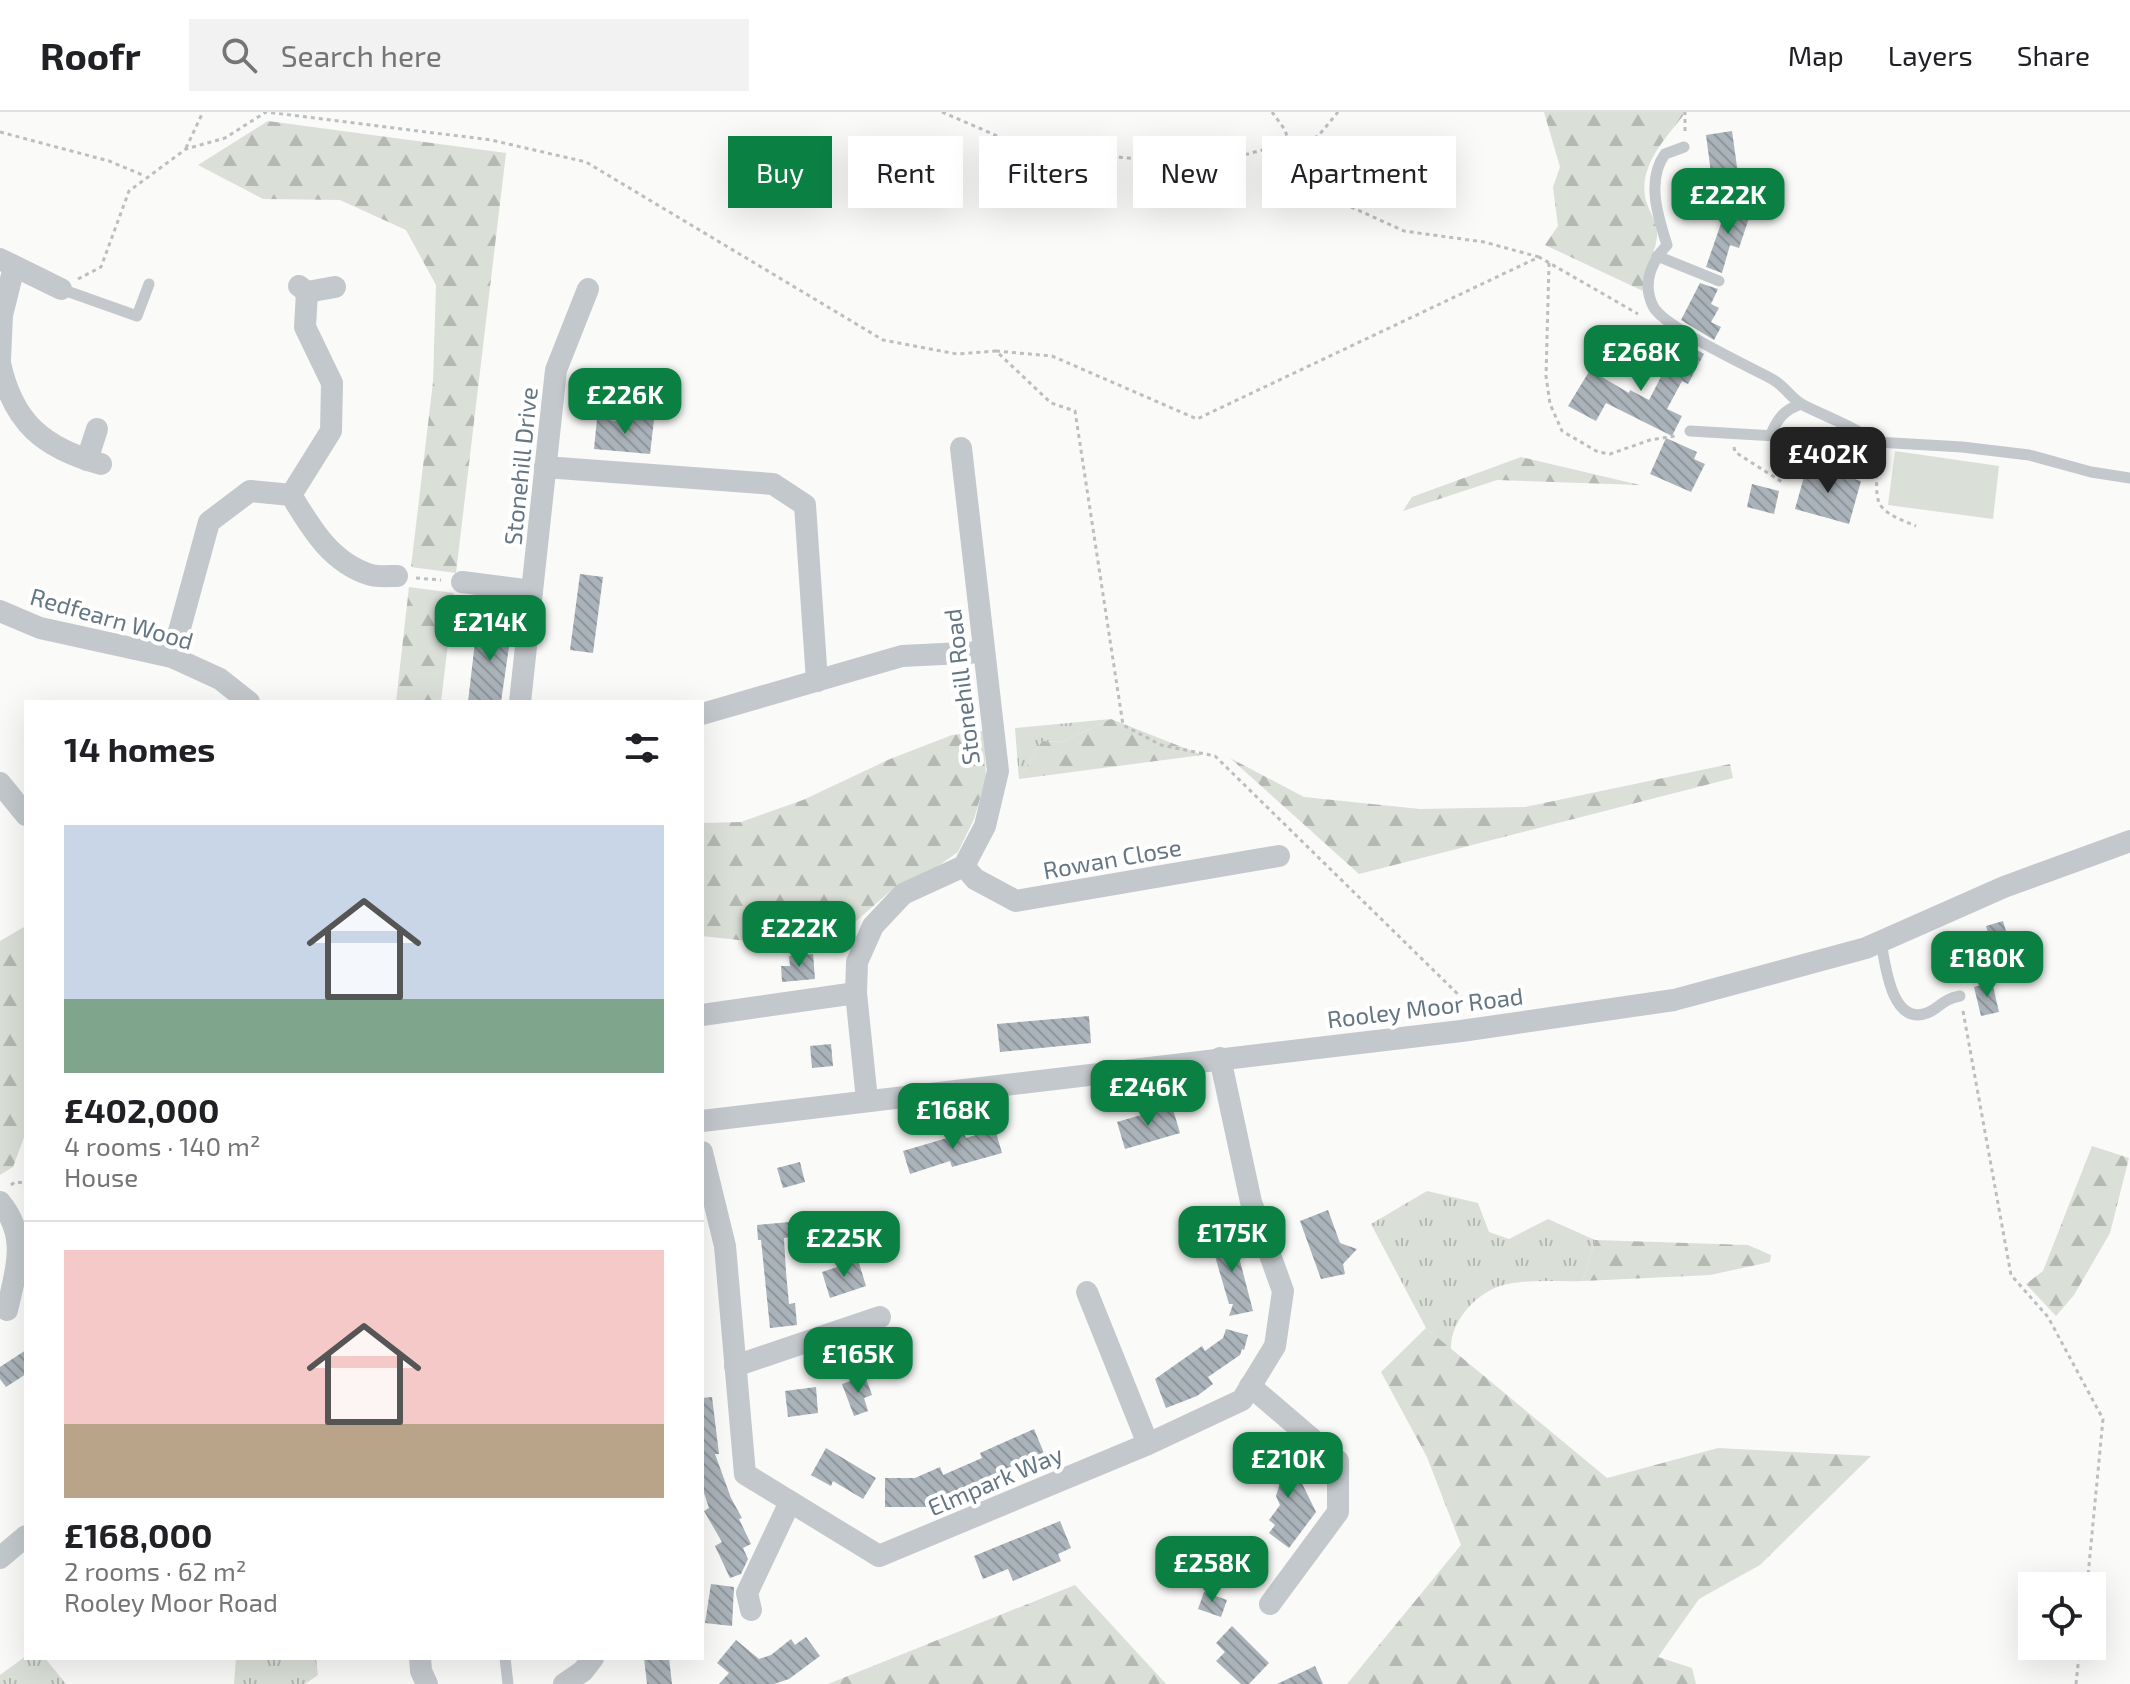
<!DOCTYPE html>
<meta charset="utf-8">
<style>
body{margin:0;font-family:"Exo 2",sans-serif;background:#f2f2f2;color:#202124;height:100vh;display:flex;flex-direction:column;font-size:30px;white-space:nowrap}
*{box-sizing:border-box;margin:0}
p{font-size:26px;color:#757577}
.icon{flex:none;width:44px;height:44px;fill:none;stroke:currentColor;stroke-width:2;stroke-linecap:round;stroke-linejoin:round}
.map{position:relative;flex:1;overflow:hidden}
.drawer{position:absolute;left:24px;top:588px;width:680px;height:960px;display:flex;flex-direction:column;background:#fff;border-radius:0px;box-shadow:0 8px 32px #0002}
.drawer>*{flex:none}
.top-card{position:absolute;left:728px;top:24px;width:760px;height:72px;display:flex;gap:16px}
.tools{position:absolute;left:2018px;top:1460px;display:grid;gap:16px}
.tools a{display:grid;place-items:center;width:88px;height:88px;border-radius:0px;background:#fff;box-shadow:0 8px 32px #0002;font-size:40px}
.price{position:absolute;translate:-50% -68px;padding:0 18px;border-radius:16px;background:#0b8043;color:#fff;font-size:26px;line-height:52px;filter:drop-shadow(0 2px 4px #0008)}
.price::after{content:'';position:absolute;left:50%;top:48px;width:24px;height:18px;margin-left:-12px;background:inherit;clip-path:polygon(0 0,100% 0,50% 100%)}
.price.selected{background:#222;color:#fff}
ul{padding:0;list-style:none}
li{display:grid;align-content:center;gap:16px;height:424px;padding:0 40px}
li+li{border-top:2px solid #e0e0e0}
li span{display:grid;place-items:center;height:248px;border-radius:0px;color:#555}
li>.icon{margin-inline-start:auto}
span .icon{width:144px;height:144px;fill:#fffc;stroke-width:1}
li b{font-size:34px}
h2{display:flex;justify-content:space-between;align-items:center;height:96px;padding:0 40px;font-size:34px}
.tag{padding:0 28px;border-radius:0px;background:#fff;box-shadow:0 8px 32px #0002;font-size:28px;line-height:72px}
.tag.selected{background:#0b8043;color:#fff}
header{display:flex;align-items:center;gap:48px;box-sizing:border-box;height:112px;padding:0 40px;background:#fff;border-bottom:2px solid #e0e0e0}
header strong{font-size:38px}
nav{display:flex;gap:44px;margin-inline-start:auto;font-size:28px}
.search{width:560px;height:72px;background:#f2f2f2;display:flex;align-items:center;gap:20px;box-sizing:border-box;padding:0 28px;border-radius:0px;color:#757577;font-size:30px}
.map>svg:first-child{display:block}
.grass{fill:url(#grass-tufts)}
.forest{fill:url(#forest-firs)}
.pitch{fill:#dadfd7}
.building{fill:url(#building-back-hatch)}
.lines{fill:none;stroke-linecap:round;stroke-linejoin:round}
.path{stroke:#bbbfc2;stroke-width:3;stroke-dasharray:4 4;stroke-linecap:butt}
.service{stroke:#c3c8cc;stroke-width:11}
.minor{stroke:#c3c8cc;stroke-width:22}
.labels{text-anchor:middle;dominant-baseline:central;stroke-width:8;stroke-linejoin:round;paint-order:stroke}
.street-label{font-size:24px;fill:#657683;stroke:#fff}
</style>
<header>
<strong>Roofr</strong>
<div class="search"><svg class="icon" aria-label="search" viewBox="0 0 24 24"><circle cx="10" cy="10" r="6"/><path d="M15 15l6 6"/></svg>Search here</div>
<nav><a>Map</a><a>Layers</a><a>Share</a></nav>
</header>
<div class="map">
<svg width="2130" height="1572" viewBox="0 0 2130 1572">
<defs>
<pattern id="grass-tufts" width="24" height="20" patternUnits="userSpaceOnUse" patternTransform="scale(2)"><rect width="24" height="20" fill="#dadfd7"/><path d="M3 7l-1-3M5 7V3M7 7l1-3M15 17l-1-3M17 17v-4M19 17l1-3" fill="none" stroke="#b4b9b4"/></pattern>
<pattern id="forest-firs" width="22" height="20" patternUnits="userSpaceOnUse" patternTransform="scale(2)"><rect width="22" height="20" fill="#dadfd7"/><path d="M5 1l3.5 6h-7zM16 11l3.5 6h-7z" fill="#b4b9b4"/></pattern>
<pattern id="building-back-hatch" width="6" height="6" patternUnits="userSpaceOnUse" patternTransform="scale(2)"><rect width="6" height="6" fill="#aab3b9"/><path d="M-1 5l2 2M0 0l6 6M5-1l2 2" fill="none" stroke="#8e969c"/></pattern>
</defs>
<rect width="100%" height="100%" fill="#fafaf8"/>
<g class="grass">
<path d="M1111 607 1062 630 1042 629 1019 667 1015 616Z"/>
<path d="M1427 1079 1478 1091 1489 1120 1509 1127 1548 1107 1595 1128 1583 1169C1558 1170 1531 1167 1508 1172 1479 1177 1450 1208 1451 1237L1426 1216 1371 1112Z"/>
<path d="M26 1544 45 1546 66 1572H0V1563Z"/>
<path d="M236 1546H316L318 1563 305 1572H234Z"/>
</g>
<g class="forest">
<path d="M1544 0H1686C1667 25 1637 54 1646 89 1650 101 1658 111 1657 125 1655 144 1642 159 1643 179L1545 133 1558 114 1553 75 1560 55Z"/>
<path d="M268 9 506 41 456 461 411 455 433 270 436 173 406 118 340 88 263 87 198 53Z"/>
<path d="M1521 345 1640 373 1497 368 1403 399 1412 385Z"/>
<path d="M409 475 454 481 441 590H396Z"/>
<path d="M1111 607 1202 643 1019 667 1042 629 1062 630Z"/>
<path d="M984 619 986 666 974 707 958 740 931 759 895 775 854 811 812 803 766 831 702 824V711L741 710 803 688 890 647 952 623Z"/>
<path d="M1230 646 1304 685 1420 697 1525 695 1730 652 1733 666 1359 762Z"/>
<path d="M24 815 26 1020 13 1055 0 1063V829Z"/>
<path d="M2092 1034 2129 1046 2110 1121 2074 1183 2056 1204 2026 1172 2043 1159Z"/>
<path d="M1595 1128 1748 1133 1771 1143 1770 1150 1710 1163 1583 1169Z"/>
<path d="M1426 1216 1607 1366 1718 1336 1871 1344 1760 1453 1699 1487 1658 1545 1692 1556 1696 1572H1347L1461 1433 1427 1345 1381 1260Z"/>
<path d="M1075 1473 1166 1572H828Z"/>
</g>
<path class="pitch" d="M1895 339 1999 354 1993 407 1888 393Z"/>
<g class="building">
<path d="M1732 19 1738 62 1734 63 1736 85 1702 89 1698 63 1711 61 1706 23Z"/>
<path d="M1728 91 1740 94 1739 97 1746 99 1744 104 1749 106 1739 136 1730 133 1722 161 1706 155Z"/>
<path d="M1700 171 1718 177 1711 192 1719 196 1711 210 1721 215 1714 228 1681 208Z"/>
<path d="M1680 228 1704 242 1688 272 1682 269 1667 297 1682 304 1672 324 1606 291 1596 309 1568 294 1590 258 1629 281 1630 278 1649 288Z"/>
<path d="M630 306 654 308 650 342 594 337 597 307 630 310Z"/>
<path d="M1666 326 1697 340 1694 347 1705 352 1691 380 1650 362Z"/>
<path d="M1807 354 1861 369 1849 412 1795 397Z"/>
<path d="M1752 372 1779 379 1774 402 1747 395Z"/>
<path d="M580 462 603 465 593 541 570 538Z"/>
<path d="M484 510 512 514 501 590H468L476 521 483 522Z"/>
<path d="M2003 809 2008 826 2021 823 2032 862 2002 870 1986 814Z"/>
<path d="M813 842 815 867 782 870 781 854H790L789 844Z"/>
<path d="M1992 870 1999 900 1981 904 1974 875Z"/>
<path d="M1089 904 1091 931 1000 940 997 912Z"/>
<path d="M831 932 833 954 812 956 810 934Z"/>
<path d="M1172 994 1180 1021 1125 1037 1117 1010Z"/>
<path d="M995 1017 1002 1041 952 1055 950 1049 910 1062 903 1039 964 1021 966 1026Z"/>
<path d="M800 1050 805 1070 783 1076 777 1056Z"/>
<path d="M1328 1098 1340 1131 1357 1137 1343 1152 1345 1162 1321 1167 1300 1109Z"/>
<path d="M790 1110 792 1125 784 1126 786 1160 789 1192 795 1191 797 1213 770 1216 761 1128H758L757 1113Z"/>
<path d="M1233 1122 1253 1199 1229 1204 1233 1192H1229L1210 1127Z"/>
<path d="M858 1148 866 1174 830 1186 822 1160Z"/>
<path d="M1226 1217 1248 1223 1244 1238 1242 1237 1240 1243 1208 1265 1213 1272 1197 1284 1166 1296 1155 1267 1202 1234 1205 1239 1223 1226Z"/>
<path d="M26 1238V1262L6 1275 0 1267V1255Z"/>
<path d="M865 1264 872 1283 864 1286 868 1299 854 1304 842 1272Z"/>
<path d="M816 1275 818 1301 788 1305 785 1279Z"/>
<path d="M712 1285 719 1342H715L731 1386 742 1406 739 1407 751 1432 743 1436 748 1447 741 1462 730 1466 715 1434 722 1430 704 1399 709 1396 702 1375V1286Z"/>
<path d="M1034 1317 1046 1346 927 1395H885V1366H915L940 1355 943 1363 982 1346 980 1341Z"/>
<path d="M826 1336 876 1366 863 1387 833 1369 831 1374 811 1363Z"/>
<path d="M1270 1337 1291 1349 1316 1400 1289 1436 1269 1421 1275 1413 1269 1408 1280 1393 1276 1384 1281 1368 1259 1355Z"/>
<path d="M1060 1409 1071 1436 1058 1442 1061 1449 1013 1469 1008 1457 983 1467 974 1444Z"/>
<path d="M711 1472 734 1475 732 1514 705 1511Z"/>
<path d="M1204 1480 1227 1488 1221 1505 1198 1497Z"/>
<path d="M1232 1514 1269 1551 1249 1572H1241L1216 1549 1225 1540 1216 1531Z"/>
<path d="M806 1525 820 1544 789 1567 774 1572H719L729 1561 717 1551 736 1528 759 1547 771 1543 791 1527 795 1533Z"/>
<path d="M644 1546H669L672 1572H647Z"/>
<path d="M1315 1554 1323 1572H1277Z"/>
</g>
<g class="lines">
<g class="path">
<path d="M942 0 1002 26 1072 41 1207 53 1266 37 1304 33 1319 23 1338 0"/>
<path d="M1272 0 1285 18 1296 53 1349 94 1404 119 1484 130 1539 145"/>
<path d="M1685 19V0"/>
<path d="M0 20 109 49 145 64"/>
<path d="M186 36 203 0"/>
<path d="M1549 151 1546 264 1550 292 1562 319 1598 340 1610 342 1650 328 1675 324"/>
<path d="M78 167 101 155 129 79 186 37 225 26 266 0 491 28 586 50 883 228 957 242 996 239 1051 291 1075 299 1123 613 1161 633 1215 644 1472 896"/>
<path d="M996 239 1052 244 1197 307 1539 145 1638 202"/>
<path d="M1734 335 1735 340 1782 370"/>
<path d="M1876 346C1879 391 1867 395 1916 414"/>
<path d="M416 466 441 468"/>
<path d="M1963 899 2011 1163 2048 1205 2103 1307 2087 1474"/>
<path d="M11 1073 15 1070 26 1071"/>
<path d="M2076 1572 2080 1534"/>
</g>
<g class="service">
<path d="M1684 35 1665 42C1646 68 1658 105 1667 133 1651 150 1642 172 1653 194 1663 215 1748 254 1772 267 1785 274 1792 288 1805 294 1829 306 1853 314 1875 330"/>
<path d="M1657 144 1719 169"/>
<path d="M61 177 137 204 149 172"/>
<path d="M1690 319 1962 335 2029 343 2091 360 2130 366"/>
<path d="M1771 322C1778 306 1784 298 1801 292"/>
<path d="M1881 830C1885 850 1891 915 1927 901 1940 896 1942 887 1960 884"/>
<path d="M505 1546 508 1572"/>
</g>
<g class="minor">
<path d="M0 147 61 177"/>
<path d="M299 174 307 180 335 175"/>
<path d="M0 247 2 203 14 155"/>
<path d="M0 251C13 311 44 336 101 352"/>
<path d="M87 348 97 317"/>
<path d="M545 355 773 372 805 393 817 569"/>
<path d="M291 383C311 416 331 451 371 463 378 465 389 464 397 464"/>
<path d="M462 470 532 479"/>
<path d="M0 499 40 516 172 545 220 567 249 590"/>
<path d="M172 545 209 410 250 379 291 383 331 319 332 271 305 215 307 180"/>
<path d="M520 590 556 258 588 177"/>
<path d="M702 602 902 544 983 540"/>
<path d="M0 671 26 703"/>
<path d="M964 754 975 767 1016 789 1279 744"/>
<path d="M702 903 856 881"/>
<path d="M867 988 856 881 857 850 873 814 903 782 964 754 985 714 998 659 961 336"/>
<path d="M702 1009 1461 919 1674 888 1866 836 2004 775 2130 729"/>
<path d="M702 1040 725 1134 745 1362 879 1444 1148 1332 1242 1288 1275 1234 1283 1179 1251 1090 1220 946"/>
<path d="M0 1090C29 1125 16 1158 7 1198"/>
<path d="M1087 1180 1148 1332"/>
<path d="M735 1254 880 1205"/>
<path d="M1250 1274 1338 1349V1400L1270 1492"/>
<path d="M0 1446 26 1424"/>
<path d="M751 1498 747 1481 790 1390"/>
<path d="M420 1546 421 1559 427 1572"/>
<path d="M564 1572 583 1559 593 1546"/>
</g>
</g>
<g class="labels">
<g class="street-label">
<text transform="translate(520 354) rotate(-84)">Stonehill Drive</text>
<text transform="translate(112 506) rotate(16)">Redfearn Wood</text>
<text transform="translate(961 575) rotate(-97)">Stonehill Road</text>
<text transform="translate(1112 746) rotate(-10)">Rowan Close</text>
<text transform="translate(1425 895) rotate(-7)">Rooley Moor Road</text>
<text transform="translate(995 1368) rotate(-23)">Elmpark Way</text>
</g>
</g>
</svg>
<div class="tools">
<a><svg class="icon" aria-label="locate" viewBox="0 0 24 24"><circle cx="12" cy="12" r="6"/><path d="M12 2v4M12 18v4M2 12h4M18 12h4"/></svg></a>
</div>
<b class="price" style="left:1728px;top:124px">£222K</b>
<b class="price" style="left:1641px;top:281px">£268K</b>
<b class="price" style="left:625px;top:324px">£226K</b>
<b class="price selected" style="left:1828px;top:383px">£402K</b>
<b class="price" style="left:490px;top:551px">£214K</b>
<b class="price" style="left:799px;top:857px">£222K</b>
<b class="price" style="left:1987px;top:887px">£180K</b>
<b class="price" style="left:1148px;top:1016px">£246K</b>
<b class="price" style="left:953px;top:1039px">£168K</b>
<b class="price" style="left:1232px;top:1162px">£175K</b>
<b class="price" style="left:844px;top:1167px">£225K</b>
<b class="price" style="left:858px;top:1283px">£165K</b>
<b class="price" style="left:1288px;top:1388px">£210K</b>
<b class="price" style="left:1212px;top:1492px">£258K</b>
<div class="top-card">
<a class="tag selected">Buy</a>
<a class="tag">Rent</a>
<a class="tag">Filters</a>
<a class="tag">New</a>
<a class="tag">Apartment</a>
</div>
<section class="drawer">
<h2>14 homes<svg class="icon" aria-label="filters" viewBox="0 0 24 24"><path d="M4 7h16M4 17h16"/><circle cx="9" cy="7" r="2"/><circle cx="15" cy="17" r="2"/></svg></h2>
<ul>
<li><span style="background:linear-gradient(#c9d6e8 70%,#7fa58c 0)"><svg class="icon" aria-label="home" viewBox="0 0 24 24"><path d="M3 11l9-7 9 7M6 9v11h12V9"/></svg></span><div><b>£402,000</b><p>4 rooms · 140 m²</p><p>House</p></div></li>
<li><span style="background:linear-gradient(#f6c9c9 70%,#b9a48a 0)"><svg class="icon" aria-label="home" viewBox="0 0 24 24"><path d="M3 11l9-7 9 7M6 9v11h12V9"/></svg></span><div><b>£168,000</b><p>2 rooms · 62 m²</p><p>Rooley Moor Road</p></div></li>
</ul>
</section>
</div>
